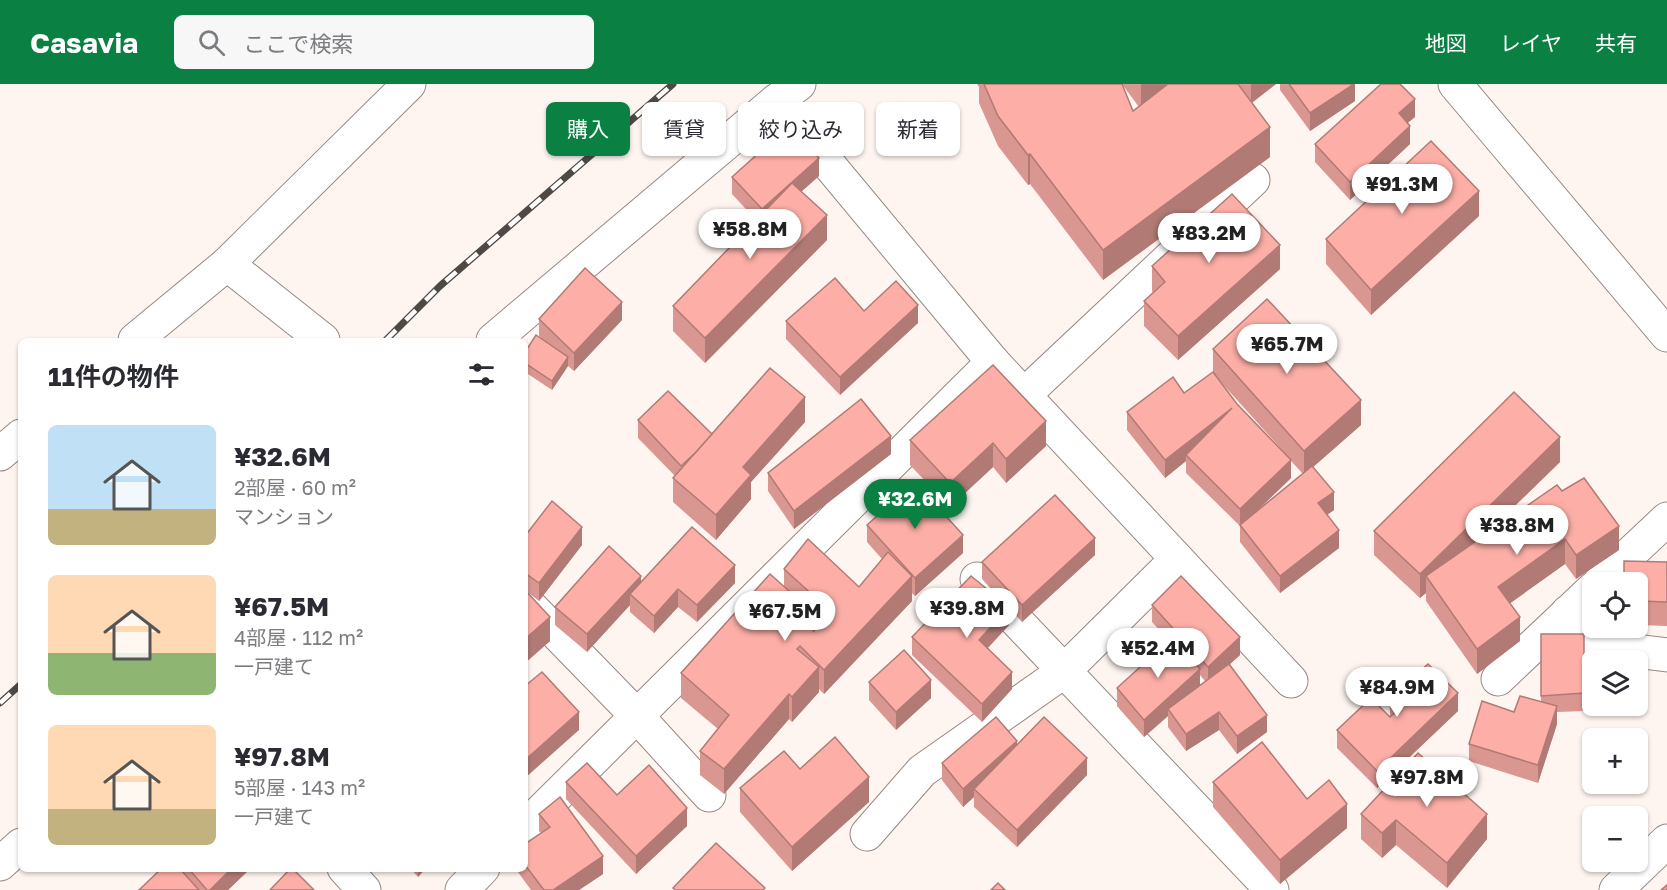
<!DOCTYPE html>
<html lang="ja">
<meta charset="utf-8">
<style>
body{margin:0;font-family:"Golos Text","Noto Sans JP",sans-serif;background:#f7f7f7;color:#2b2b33;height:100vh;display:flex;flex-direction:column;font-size:22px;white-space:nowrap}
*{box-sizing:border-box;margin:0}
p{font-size:20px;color:#7c7c81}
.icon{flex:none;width:33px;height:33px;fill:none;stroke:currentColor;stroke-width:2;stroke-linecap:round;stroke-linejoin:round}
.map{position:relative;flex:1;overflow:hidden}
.panel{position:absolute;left:18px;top:254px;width:510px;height:534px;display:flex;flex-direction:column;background:#fff;border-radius:9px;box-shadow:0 2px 4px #0004}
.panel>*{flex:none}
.banner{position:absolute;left:546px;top:18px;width:570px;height:54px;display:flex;gap:12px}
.buttons{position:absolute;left:1582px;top:488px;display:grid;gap:12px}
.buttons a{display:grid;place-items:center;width:66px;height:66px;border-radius:9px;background:#fff;box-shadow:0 2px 4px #0004;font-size:30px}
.price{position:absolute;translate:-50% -51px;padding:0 14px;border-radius:21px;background:#fff;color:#222;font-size:20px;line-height:39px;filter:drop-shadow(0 2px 3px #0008)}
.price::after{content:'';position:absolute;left:50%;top:36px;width:18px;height:14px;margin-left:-9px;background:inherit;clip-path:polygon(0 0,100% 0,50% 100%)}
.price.active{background:#0b8043;color:#fff}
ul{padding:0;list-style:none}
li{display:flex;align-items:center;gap:18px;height:150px;padding:0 30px}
li span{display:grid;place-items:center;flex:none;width:168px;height:120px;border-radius:9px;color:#555}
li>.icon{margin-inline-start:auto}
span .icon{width:72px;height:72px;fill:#fffc;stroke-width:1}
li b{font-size:26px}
h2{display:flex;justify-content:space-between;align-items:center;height:72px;padding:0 30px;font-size:26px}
.chip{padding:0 21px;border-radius:9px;background:#fff;box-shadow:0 2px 4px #0004;font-size:21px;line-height:54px}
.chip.active{background:#0b8043;color:#fff}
header{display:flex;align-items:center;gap:36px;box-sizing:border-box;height:84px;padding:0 30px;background:#0b8043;color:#fff}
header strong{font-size:28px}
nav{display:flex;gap:33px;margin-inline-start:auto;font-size:21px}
.search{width:420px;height:54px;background:#f7f7f7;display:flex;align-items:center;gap:15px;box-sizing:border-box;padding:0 21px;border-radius:9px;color:#7c7c81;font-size:22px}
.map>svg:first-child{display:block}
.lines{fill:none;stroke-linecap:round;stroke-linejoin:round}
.minor-casing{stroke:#968883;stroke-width:35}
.tertiary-casing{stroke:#968883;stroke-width:35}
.minor{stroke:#fff;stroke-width:33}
.tertiary{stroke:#fff;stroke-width:33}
.rail-casing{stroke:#4f4946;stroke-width:7}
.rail{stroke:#fff;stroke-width:4.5;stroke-dasharray:14;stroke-linecap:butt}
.wall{fill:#da9690;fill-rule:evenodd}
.shaded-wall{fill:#b17a75}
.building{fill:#fdafa7;stroke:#b17a75;stroke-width:1.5;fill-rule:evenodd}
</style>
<header>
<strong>Casavia</strong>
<div class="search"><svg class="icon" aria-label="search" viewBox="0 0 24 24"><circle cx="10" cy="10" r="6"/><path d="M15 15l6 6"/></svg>ここで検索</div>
<nav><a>地図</a><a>レイヤ</a><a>共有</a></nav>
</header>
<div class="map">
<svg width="1667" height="806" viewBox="0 0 1667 806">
<rect width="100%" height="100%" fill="#fef5f1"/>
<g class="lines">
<defs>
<g id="minor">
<path d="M1455 0 1667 251"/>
<path d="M776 17 993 278 1291 597"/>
<path d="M227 180 323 256"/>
<path d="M135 256 227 180 409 0"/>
<path d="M493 256 776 17 799 0"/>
<path d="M1024 311 1253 96"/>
<path d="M0 370 21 352"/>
<path d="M977 495 1272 806"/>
<path d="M1600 498 1667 435"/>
<path d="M525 517 637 632 709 711"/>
<path d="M1568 528 1595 562 1667 571"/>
<path d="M1498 595 1593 505"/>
<path d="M525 743 993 278"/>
<path d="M867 750 922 687 1063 588 1177 475"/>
<path d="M0 780 21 761"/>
<path d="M344 784 364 806"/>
<path d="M462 806 483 784"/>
</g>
<path id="tertiary" d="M1616 806 1667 757"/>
</defs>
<use href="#minor" class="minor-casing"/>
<use href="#tertiary" class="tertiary-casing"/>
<use href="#minor" class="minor"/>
<use href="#tertiary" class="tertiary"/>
<defs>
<g id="rail">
<path d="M386 256 440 202 673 0"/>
<path d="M0 619 21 600"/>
</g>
</defs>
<use href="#rail" class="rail-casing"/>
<use href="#rail" class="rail"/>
</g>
<g class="wall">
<path d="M977 0H1276L1252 19 1270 73 1103 196 1030 100 1028 101 998 62 979 19V3ZM1122 0 1139 23 1133 27Z"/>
<path d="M1280 0H1355V17L1310 47 1280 6Z"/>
<path d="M1415 33 1407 39 1410 60 1350 116 1315 78V60Z"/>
<path d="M819 92 801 108 827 156 705 279 673 247V222L756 136 732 110V93Z"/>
<path d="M1479 132 1371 231 1326 180V155Z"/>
<path d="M1152 182 1280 185 1178 276 1144 242V217L1153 209 1152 207Z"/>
<path d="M864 227 918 239 840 311 786 255V237Z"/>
<path d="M539 235 622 236 574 287 568 282 552 306 525 288V268L542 255 539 252Z"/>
<path d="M1213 265 1361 341 1313 383 1334 426 1327 431 1339 464 1280 509 1240 458V442L1186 389V377L1165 394 1127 346V328L1184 309 1213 288ZM1219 296 1284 368 1237 320ZM1291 377 1303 390 1254 430 1291 394Z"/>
<path d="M993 281 1046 362 1006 399 993 383 950 423 910 381V356Z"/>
<path d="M638 336 712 350 805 338 751 398V415L716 456 673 418V394L675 392 638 354Z"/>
<path d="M891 370 794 445 768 407V389Z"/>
<path d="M1560 378 1484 452 1557 401 1619 466 1576 495 1565 480 1510 519 1520 557 1477 590 1426 517V509L1420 514 1374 471V447Z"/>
<path d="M867 441 963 469 915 512 912 509V517L824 610 819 605V608L792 638 789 635 724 710 700 691V667L718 645 681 614V589L784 502V485L859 503 882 475 867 458Z"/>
<path d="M525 452 582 461 539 517 526 507 550 557 525 579Z"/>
<path d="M1095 471 1022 538 1009 524V541L988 564 1012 605 982 638 912 571V553L1006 521 982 495V478Z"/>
<path d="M1667 478V542L1638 541V498Z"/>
<path d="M641 499H735L697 538 678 523 654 549 630 528V521L587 568 555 541V523Z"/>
<path d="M1152 521 1240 571 1230 580 1267 648 1237 670 1219 646 1186 667 1168 643V632L1144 653 1117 622V604L1169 557 1152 538ZM1200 591 1205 597 1200 601Z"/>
<path d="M1541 550H1584V627L1557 628V640L1538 699 1469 677V660L1514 628 1541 618Z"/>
<path d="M869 598 931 614 896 646 869 616Z"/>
<path d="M1390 614 1458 627 1377 704 1337 664V646L1390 633 1391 632H1390Z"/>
<path d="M1017 661 1087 691 1017 763 974 723V713L963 723 942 696V679Z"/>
<path d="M1418 669 1487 755 1447 804 1396 761 1382 774 1361 755V730Z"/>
<path d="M800 685 869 718 792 787 740 728V704Z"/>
<path d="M566 698 617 711 687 742 636 790 566 715Z"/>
<path d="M1213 698 1307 715 1347 744 1280 800 1213 723Z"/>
<path d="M539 730 603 790 579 806H531L515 784H525V760L541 749 539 747Z"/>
<path d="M182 784H251L228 806H139L182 787Z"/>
<path d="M410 784H426L418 793Z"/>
</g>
<g class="shaded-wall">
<path d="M1141 0H1175L1141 25Z"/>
<path d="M1251 0H1276L1251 19Z"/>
<path d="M1354 0H1355V17L1310 47V29Z"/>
<path d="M1415 15V33L1399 46V29Z"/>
<path d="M1410 42V60L1350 116V98Z"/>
<path d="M1270 43V73L1103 196V166Z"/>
<path d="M1030 70V100L1028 101V71Z"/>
<path d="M819 74V92L762 142V125Z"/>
<path d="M1479 107V132L1371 231V206Z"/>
<path d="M827 131V156L705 279V254Z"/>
<path d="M1280 161V185L1178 276V252Z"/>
<path d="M622 218V236L574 287V269Z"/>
<path d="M918 221V239L840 311V293Z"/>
<path d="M568 273V282L552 306V297Z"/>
<path d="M805 313V338L751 398V415L716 456V431L743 383Z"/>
<path d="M1361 316V341L1304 391V367Z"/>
<path d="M1232 324 1186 371V377L1165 394V376Z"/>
<path d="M1046 337V362L1006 399V375Z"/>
<path d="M891 352V370L794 445V427Z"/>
<path d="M1560 353V378L1432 502 1426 492V509L1420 514V490Z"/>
<path d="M993 359V383L950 423V399Z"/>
<path d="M1291 376V394L1241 442 1240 441V425Z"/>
<path d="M1334 408V426L1318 437V419Z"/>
<path d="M1619 442V466L1576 495V471Z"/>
<path d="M582 443V461L539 517V499Z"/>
<path d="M1339 446V464L1280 509V492Z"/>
<path d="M963 451V469L915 512V494Z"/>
<path d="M1095 454V471L1022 538V521Z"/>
<path d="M1565 455V480L1498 528V503Z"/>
<path d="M735 481V499L697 538V521Z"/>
<path d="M641 492V509L630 510V521L587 568V550Z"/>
<path d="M912 492V517L824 610V586Z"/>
<path d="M678 505V523L654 549V532Z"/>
<path d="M1009 523V541L979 573V556Z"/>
<path d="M550 533V557L525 579V555Z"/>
<path d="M1520 533V557L1477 590V565Z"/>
<path d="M1240 553V571L1208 600V583Z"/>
<path d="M819 583V608L792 638V613Z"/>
<path d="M1200 585V603L1168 625V632L1144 653V636Z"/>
<path d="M1012 588V605L982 638V620Z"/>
<path d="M931 596V614L896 646V628Z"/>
<path d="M1458 609V627L1377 704V687Z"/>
<path d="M789 610V635L724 710V685Z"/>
<path d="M1557 622V640L1538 699V681Z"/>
<path d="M579 628V646L525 694V676Z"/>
<path d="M1219 628V646L1186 667V650Z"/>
<path d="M1267 631V648L1237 670V652Z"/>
<path d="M1017 657V675L974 705V713L963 723V705Z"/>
<path d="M1087 674V691L1017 763V746Z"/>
<path d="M869 693V718L792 787V763Z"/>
<path d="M1347 720V744L1280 800V776Z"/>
<path d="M687 724V742L636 790V772Z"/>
<path d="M1487 730V755L1447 804V779Z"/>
<path d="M1396 736V761L1382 774V749Z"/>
<path d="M603 772V790L579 806H553Z"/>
<path d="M232 784H251L228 806H210Z"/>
<path d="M418 784H426L418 793Z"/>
</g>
<g class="building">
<path d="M984 0H1122L1133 27 1168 0H1238L1270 43 1103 166 1030 70 1028 71 998 32Z"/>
<path d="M1289 0H1354L1310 29Z"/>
<path d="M1381 0H1400L1415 15 1399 29 1410 42 1350 98 1315 60Z"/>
<path d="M789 42 819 74 762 125 732 93Z"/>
<path d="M1431 57 1479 107 1371 206 1326 155Z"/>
<path d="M792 99 827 131 705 254 673 222Z"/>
<path d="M1232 110 1280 161 1178 252 1144 217 1165 198 1152 182Z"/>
<path d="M585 184 622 218 574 269 539 235Z"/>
<path d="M835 194 864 227 896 197 918 221 840 293 786 237Z"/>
<path d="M1267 215 1361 316 1304 367 1213 265Z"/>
<path d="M536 251 568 273 552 297 525 279V268Z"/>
<path d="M993 281 1046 337 1006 375 993 359 950 399 910 356Z"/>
<path d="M770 284 805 313 743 383 751 391 716 431 673 394Z"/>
<path d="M1213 288 1237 320 1291 376 1240 425 1186 371 1232 324 1165 376 1127 328 1173 293 1184 309Z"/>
<path d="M668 307 712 350 695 369 681 382 638 336Z"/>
<path d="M1514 308 1560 353 1420 490 1374 447Z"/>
<path d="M861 315 891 352 794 427 768 389Z"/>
<path d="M1312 382 1334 408 1318 419 1339 446 1280 492 1240 441Z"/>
<path d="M1584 394 1619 442 1576 471 1565 455 1498 503 1520 533 1477 565 1426 492 1557 401 1562 407Z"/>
<path d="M915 398 963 451 915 494 867 441Z"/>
<path d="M1055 411 1095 454 1022 521 982 478Z"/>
<path d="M552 417 582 443 539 499 525 489V452Z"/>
<path d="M692 443 735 481 697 521 678 505 654 532 630 510Z"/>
<path d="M808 455 859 503 888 468 912 492 824 586 800 562 797 565 819 583 792 613 789 610 724 685 700 667 729 631 681 589 770 490 807 523 816 514 784 485ZM811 526 824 535 813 548 821 535Z"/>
<path d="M609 462 641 492 587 550 555 523Z"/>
<path d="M1624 477 1667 478V518L1638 517V498H1624Z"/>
<path d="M971 492 1009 523 979 556 1012 588 982 620 912 553Z"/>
<path d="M1181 492 1240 553 1208 583 1152 521Z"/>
<path d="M525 506 550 533 525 555Z"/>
<path d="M1541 550H1584V609L1541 612Z"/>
<path d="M1173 553 1200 585 1144 636 1117 604Z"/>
<path d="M904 566 931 596 896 628 869 598Z"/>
<path d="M1229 580 1267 631 1237 652 1219 628 1186 650 1168 625Z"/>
<path d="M1428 580 1458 609 1377 687 1337 646 1371 614 1390 633 1402 622 1390 614Z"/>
<path d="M542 588 579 628 525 676V602Z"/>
<path d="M1520 612 1557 622 1538 681 1469 660 1482 617 1514 628Z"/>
<path d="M996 633 1017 657 963 705 942 679Z"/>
<path d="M1044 633 1087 674 1017 746 974 705Z"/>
<path d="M835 653 869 693 792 763 740 704 784 667 800 685Z"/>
<path d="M1262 658 1307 715 1329 696 1347 720 1280 776 1213 698Z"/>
<path d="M1418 669 1487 730 1447 779 1396 736 1382 749 1361 730Z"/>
<path d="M587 679 617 711 649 681 687 724 636 772 566 698Z"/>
<path d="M560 713 603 772 553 806H544L525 781V760L550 743 539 730Z"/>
<path d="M716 759 765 804 763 806H675L673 804Z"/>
<path d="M162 784H179L199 806H139Z"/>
<path d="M188 784H232L210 806H207Z"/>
<path d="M291 784H292L314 806H270Z"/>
<path d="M998 799 1005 806H991Z"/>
<path d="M1667 801V806H1661Z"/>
</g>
</svg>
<div class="buttons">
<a><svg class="icon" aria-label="locate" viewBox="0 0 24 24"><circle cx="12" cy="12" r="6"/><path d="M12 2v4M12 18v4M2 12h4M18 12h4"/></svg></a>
<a><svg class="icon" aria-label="layers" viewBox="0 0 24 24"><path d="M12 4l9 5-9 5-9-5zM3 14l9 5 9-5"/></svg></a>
<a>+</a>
<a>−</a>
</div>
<b class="price" style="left:1402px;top:131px">¥91.3M</b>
<b class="price" style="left:750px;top:176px">¥58.8M</b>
<b class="price" style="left:1209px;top:180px">¥83.2M</b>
<b class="price" style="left:1287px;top:291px">¥65.7M</b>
<b class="price active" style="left:915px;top:446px">¥32.6M</b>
<b class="price" style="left:1517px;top:472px">¥38.8M</b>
<b class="price" style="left:967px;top:555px">¥39.8M</b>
<b class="price" style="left:785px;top:558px">¥67.5M</b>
<b class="price" style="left:1158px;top:595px">¥52.4M</b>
<b class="price" style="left:1397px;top:634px">¥84.9M</b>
<b class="price" style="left:1427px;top:724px">¥97.8M</b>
<div class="banner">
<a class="chip active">購入</a>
<a class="chip">賃貸</a>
<a class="chip">絞り込み</a>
<a class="chip">新着</a>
</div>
<section class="panel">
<h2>11件の物件<svg class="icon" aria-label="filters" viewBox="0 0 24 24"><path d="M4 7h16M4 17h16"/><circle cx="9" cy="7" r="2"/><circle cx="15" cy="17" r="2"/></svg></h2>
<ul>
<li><span style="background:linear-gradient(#bfe0f5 70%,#c2b280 0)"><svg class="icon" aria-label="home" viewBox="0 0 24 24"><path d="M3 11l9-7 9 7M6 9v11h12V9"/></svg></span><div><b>¥32.6M</b><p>2部屋 · 60 m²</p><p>マンション</p></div></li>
<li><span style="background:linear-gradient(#ffd9b3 65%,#8fb573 0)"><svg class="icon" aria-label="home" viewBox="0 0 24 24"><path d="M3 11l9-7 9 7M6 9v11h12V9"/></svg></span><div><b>¥67.5M</b><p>4部屋 · 112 m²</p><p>一戸建て</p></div></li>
<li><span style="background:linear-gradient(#ffd9b3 70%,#c2b280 0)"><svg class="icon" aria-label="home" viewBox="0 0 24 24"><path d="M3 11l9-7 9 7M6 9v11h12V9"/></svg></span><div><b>¥97.8M</b><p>5部屋 · 143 m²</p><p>一戸建て</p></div></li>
</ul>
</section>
</div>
